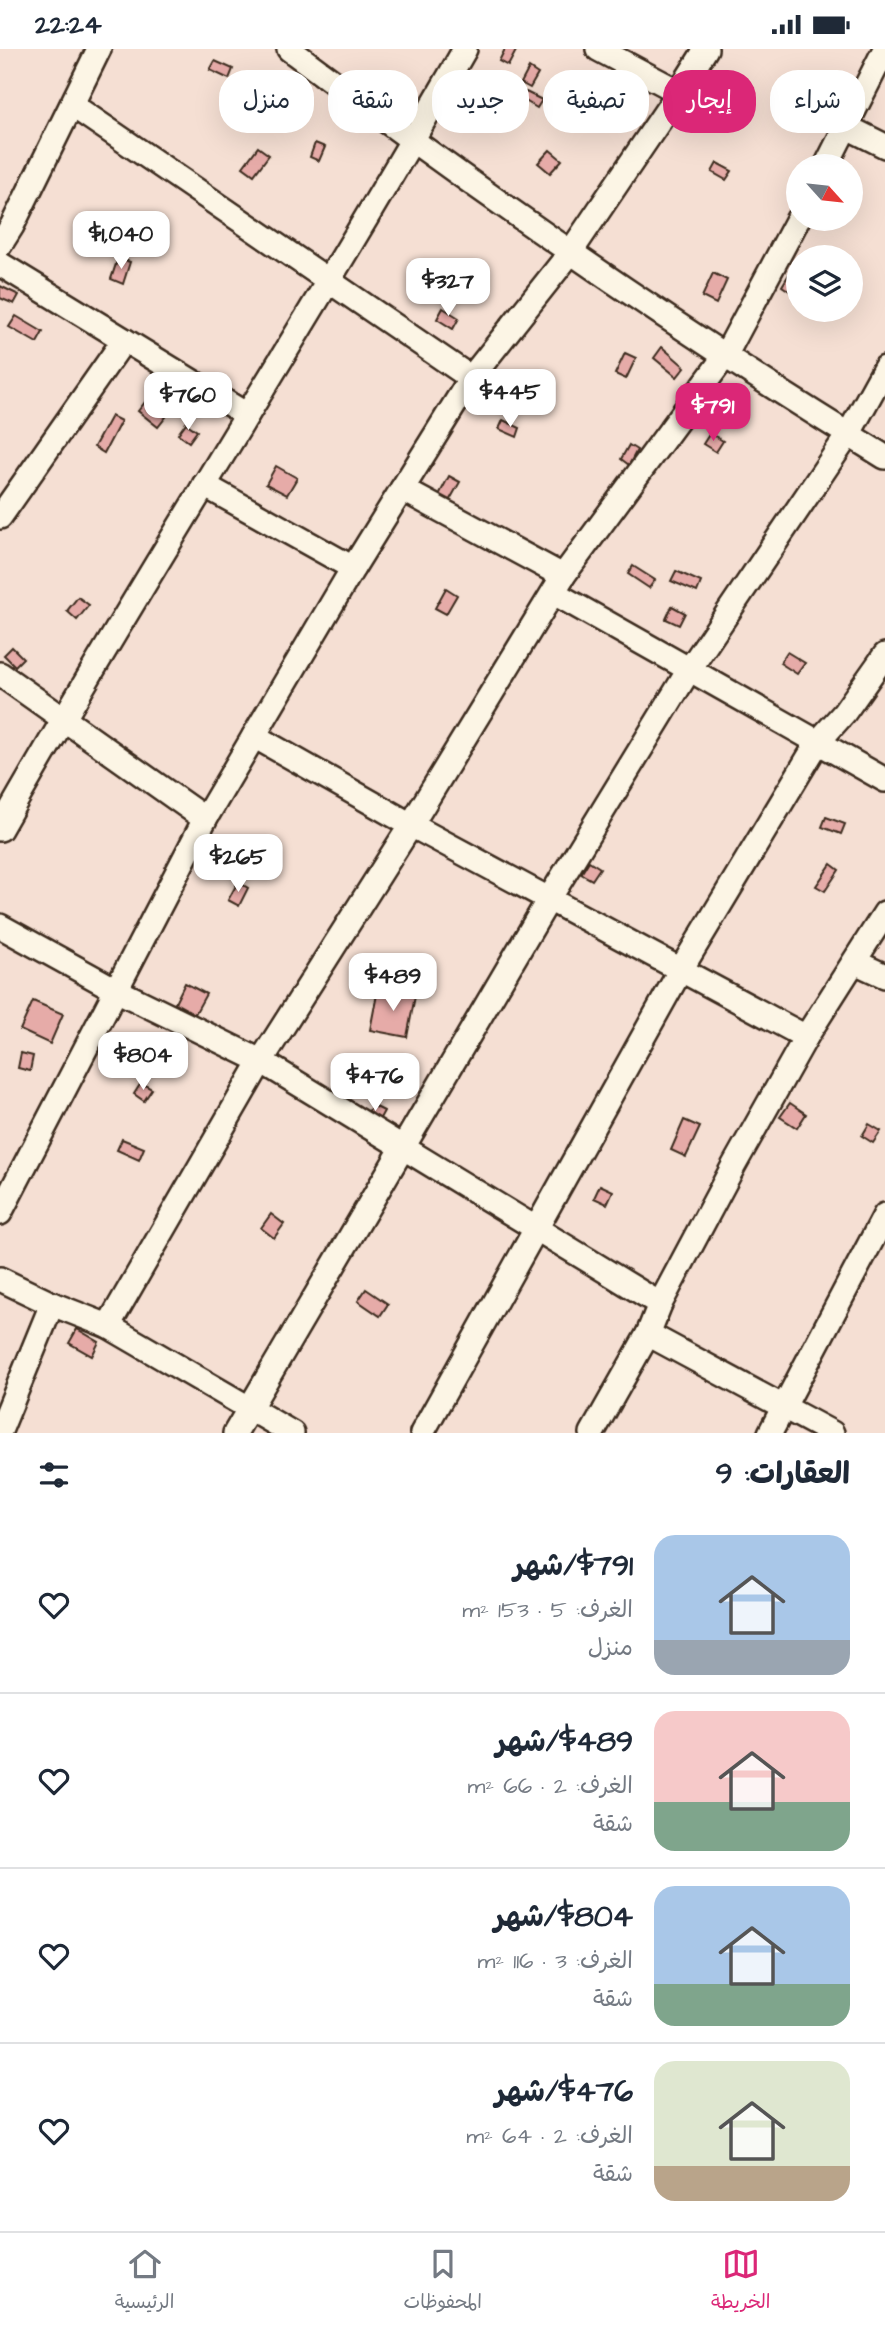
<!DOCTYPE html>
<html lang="ar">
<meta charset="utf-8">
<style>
body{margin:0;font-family:"Architects Daughter","Playpen Sans Arabic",sans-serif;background:#f2f2f3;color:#1f2937;direction:rtl;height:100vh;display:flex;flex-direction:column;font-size:26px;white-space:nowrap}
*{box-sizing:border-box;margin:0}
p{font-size:23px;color:#747a83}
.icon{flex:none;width:38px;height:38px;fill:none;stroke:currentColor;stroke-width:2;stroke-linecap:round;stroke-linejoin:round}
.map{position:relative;height:1384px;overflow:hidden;direction:ltr}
.panel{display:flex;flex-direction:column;background:#fff;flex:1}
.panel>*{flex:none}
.top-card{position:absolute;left:21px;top:21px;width:844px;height:63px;direction:rtl;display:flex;gap:14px}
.needle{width:46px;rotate:117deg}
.controls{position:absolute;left:786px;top:105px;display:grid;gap:14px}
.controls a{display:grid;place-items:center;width:77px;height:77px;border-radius:50%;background:#fff;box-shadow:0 7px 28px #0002;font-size:35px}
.price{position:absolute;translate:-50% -60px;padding:0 16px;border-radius:14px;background:#fff;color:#222;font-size:23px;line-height:46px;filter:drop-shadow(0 2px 4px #0008)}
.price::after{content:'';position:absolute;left:50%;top:42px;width:21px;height:16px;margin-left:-10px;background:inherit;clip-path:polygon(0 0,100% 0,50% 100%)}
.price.on{background:#db2777;color:#fff}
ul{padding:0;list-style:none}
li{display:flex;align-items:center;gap:21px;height:175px;padding:0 35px}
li+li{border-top:2px solid #e0e1e3}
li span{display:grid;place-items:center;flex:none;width:196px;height:140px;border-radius:21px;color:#555}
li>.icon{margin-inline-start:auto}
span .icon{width:84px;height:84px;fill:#fffc;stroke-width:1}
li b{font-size:30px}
h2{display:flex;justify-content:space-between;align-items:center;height:84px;padding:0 35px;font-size:30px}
.pill{padding:0 24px;border-radius:28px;background:#fff;box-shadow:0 7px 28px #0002;font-size:24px;line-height:63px}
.pill.on{background:#db2777;color:#fff}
.status{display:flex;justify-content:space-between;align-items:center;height:49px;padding:0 35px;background:#fff;direction:ltr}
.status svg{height:19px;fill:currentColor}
.tab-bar{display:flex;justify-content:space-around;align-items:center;height:98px;border-top:2px solid #e0e1e3;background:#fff;font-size:19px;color:#747a83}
.tab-bar a{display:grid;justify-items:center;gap:4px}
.tab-bar .on{color:#db2777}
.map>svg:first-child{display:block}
.building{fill:#e6aba8;stroke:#3b2a1e;stroke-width:2}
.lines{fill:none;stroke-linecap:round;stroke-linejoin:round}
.minor-casing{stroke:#3b2a1e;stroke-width:28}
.minor{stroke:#fcf5e5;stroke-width:23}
</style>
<div class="status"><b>22:24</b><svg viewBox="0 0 49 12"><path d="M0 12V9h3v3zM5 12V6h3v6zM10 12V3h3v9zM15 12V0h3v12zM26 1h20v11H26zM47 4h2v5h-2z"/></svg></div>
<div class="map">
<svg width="885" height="1384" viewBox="0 0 885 1384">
<rect width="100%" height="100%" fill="#f5dfd3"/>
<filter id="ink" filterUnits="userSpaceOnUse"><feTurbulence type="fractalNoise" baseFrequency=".0143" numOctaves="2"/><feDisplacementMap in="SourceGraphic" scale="14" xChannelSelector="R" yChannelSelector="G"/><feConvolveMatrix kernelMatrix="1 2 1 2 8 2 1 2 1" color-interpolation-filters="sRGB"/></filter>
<g filter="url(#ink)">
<g class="building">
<path d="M505 0H517L508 17 499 12Z"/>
<path d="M215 12 233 20 229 30 210 21Z"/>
<path d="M529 19 538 25 530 39 521 34Z"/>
<path d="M526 43 542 51 537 59 522 50Z"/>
<path d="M315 94 325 98 319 112 310 108Z"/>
<path d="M258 98 269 106 254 126 243 118Z"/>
<path d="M550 101 562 111 550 124 538 114Z"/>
<path d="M717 114 732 122 726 131 712 123Z"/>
<path d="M118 209 130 213 123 235 111 230Z"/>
<path d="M791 222 798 227V238L794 245 782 237Z"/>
<path d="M713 224 727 231 716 255 702 248Z"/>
<path d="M0 237 19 246 14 255 0 249Z"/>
<path d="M443 259 459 269 453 280 437 270Z"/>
<path d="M16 267 43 283 37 294 9 278Z"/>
<path d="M662 298 685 318 677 328 654 309Z"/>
<path d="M625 304 636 309 626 330 615 325Z"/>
<path d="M146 352 166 368 158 378 138 362Z"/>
<path d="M111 367 121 372 104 404 94 398Z"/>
<path d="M503 371 520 379 517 388 499 380Z"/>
<path d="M186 374 197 382 189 393 178 385Z"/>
<path d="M710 384 723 392 716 403 703 395Z"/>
<path d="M629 396 637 401 629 416 621 410Z"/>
<path d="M276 417 297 429 287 446 266 435Z"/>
<path d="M449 427 460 433 448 454 438 448Z"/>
<path d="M633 517 655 531 649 539 628 525Z"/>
<path d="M676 522 701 533 697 543 671 532Z"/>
<path d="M446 539 457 546 446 565 435 559Z"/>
<path d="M78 548 89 556 77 571 67 562Z"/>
<path d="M672 557 685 564 679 576 666 570Z"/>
<path d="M12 598 23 609 15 617 4 606Z"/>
<path d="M787 603 805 614 797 625 780 614Z"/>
<path d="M826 768 845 775 841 785 822 778Z"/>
<path d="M589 812 600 819 592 831 581 825Z"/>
<path d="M831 815 839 821 825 842 816 837Z"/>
<path d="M238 833 248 839 239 857 228 851Z"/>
<path d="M185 934 206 945 195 965 175 954Z"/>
<path d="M378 940 415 947 407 988 370 981Z"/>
<path d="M33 952 63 965 50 995 20 981Z"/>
<path d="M21 1004 33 1007 30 1022 18 1019Z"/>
<path d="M141 1034 152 1040 144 1052 134 1045Z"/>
<path d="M790 1054 806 1065 797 1079 780 1068Z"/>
<path d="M372 1056 384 1062 378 1073 366 1067Z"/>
<path d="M684 1071 700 1078 686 1108 671 1101Z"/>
<path d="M869 1075 881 1082 873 1094 862 1087Z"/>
<path d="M122 1090 144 1099 139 1111 117 1101Z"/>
<path d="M600 1136 613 1142 607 1155 594 1149Z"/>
<path d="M271 1165 284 1175 274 1189 261 1179Z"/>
<path d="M366 1240 388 1255 380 1267 358 1252Z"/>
<path d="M77 1280 99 1293 92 1307 69 1294Z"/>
</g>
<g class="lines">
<defs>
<g id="minor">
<path d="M289 0C482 145 679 282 885 408"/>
<path d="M598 0 679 43"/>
<path d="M72 56 471 329"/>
<path d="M847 78 885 97"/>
<path d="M826 117 885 0"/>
<path d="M0 196 12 177 99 0"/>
<path d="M0 215 247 366"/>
<path d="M204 436 353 519"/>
<path d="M402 440 563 527"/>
<path d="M0 468 124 291"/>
<path d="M554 544 885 731"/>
<path d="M0 625 205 770"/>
<path d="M254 687 411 776 806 988"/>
<path d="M0 780C150 517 315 263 465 0"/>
<path d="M0 877 116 941 261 1012 660 1255"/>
<path d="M855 913 885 927"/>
<path d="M0 1164 205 770 353 519 471 329 570 204 679 43 706 0"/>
<path d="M0 1230 52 1255 108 1277 292 1384"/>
<path d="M108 1277 261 1012 411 776 563 527 725 307 798 170"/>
<path d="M648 1285 832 1384"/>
<path d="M0 1382 52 1255"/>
<path d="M235 1384 549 850 689 621 848 386 885 319"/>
<path d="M422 1384 680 922 818 693 844 664 885 606"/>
<path d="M592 1384 648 1285 660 1255 734 1116 806 988 885 864"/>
<path d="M770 1384 885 1166"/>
</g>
</defs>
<use href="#minor" class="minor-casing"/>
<use href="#minor" class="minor"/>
</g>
</g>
</svg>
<div class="controls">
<a><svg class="needle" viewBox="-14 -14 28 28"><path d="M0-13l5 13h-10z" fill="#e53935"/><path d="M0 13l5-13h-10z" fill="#747a83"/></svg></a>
<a><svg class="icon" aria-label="layers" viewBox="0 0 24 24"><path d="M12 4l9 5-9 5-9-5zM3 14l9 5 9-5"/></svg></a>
</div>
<b class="price" style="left:121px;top:222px">$1,040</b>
<b class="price" style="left:448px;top:269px">$327</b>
<b class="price" style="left:510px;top:380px">$445</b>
<b class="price" style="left:188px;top:383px">$760</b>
<b class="price on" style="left:713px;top:394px">$791</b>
<b class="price" style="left:238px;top:845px">$265</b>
<b class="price" style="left:393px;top:964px">$489</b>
<b class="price" style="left:143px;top:1043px">$804</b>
<b class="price" style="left:375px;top:1064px">$476</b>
<div class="top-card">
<a class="pill">شراء</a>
<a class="pill on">إيجار</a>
<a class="pill">تصفية</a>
<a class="pill">جديد</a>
<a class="pill">شقة</a>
<a class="pill">منزل</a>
</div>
</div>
<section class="panel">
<h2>العقارات: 9<svg class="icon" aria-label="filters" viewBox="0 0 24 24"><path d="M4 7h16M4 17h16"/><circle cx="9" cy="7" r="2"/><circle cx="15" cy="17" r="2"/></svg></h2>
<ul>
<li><span style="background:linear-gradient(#a9c7e8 75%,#9aa5b1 0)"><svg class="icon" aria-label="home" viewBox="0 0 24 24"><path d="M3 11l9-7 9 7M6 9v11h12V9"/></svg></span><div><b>$791/شهر</b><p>الغرف: 5 · 153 m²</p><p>منزل</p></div><svg class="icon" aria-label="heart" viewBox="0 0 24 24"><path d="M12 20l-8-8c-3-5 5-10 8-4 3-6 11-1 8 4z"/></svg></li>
<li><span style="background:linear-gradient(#f6c9c9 65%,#7fa58c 0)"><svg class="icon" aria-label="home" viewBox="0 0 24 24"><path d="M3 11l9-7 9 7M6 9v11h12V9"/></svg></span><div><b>$489/شهر</b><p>الغرف: 2 · 66 m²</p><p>شقة</p></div><svg class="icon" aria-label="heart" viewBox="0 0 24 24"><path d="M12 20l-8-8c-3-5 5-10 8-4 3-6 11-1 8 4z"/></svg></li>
<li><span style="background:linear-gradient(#a9c7e8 70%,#7fa58c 0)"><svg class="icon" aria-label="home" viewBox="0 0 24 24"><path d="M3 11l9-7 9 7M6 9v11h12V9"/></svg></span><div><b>$804/شهر</b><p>الغرف: 3 · 116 m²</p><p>شقة</p></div><svg class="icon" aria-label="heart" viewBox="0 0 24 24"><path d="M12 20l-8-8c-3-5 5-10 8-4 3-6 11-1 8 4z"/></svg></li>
<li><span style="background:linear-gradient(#dfe7d0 75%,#b9a48a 0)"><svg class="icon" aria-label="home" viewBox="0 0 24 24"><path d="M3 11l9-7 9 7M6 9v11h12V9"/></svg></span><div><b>$476/شهر</b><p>الغرف: 2 · 64 m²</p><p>شقة</p></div><svg class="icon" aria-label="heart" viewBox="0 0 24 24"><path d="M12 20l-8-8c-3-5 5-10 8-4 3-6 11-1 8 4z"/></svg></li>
</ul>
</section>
<nav class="tab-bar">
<a class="on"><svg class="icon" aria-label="map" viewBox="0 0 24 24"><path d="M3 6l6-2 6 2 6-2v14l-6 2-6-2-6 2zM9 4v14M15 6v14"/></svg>الخريطة</a>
<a><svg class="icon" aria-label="saved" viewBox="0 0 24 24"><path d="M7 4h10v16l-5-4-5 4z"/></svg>المحفوظات</a>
<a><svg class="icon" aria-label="home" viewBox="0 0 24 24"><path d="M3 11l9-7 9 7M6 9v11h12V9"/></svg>الرئيسية</a>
</nav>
